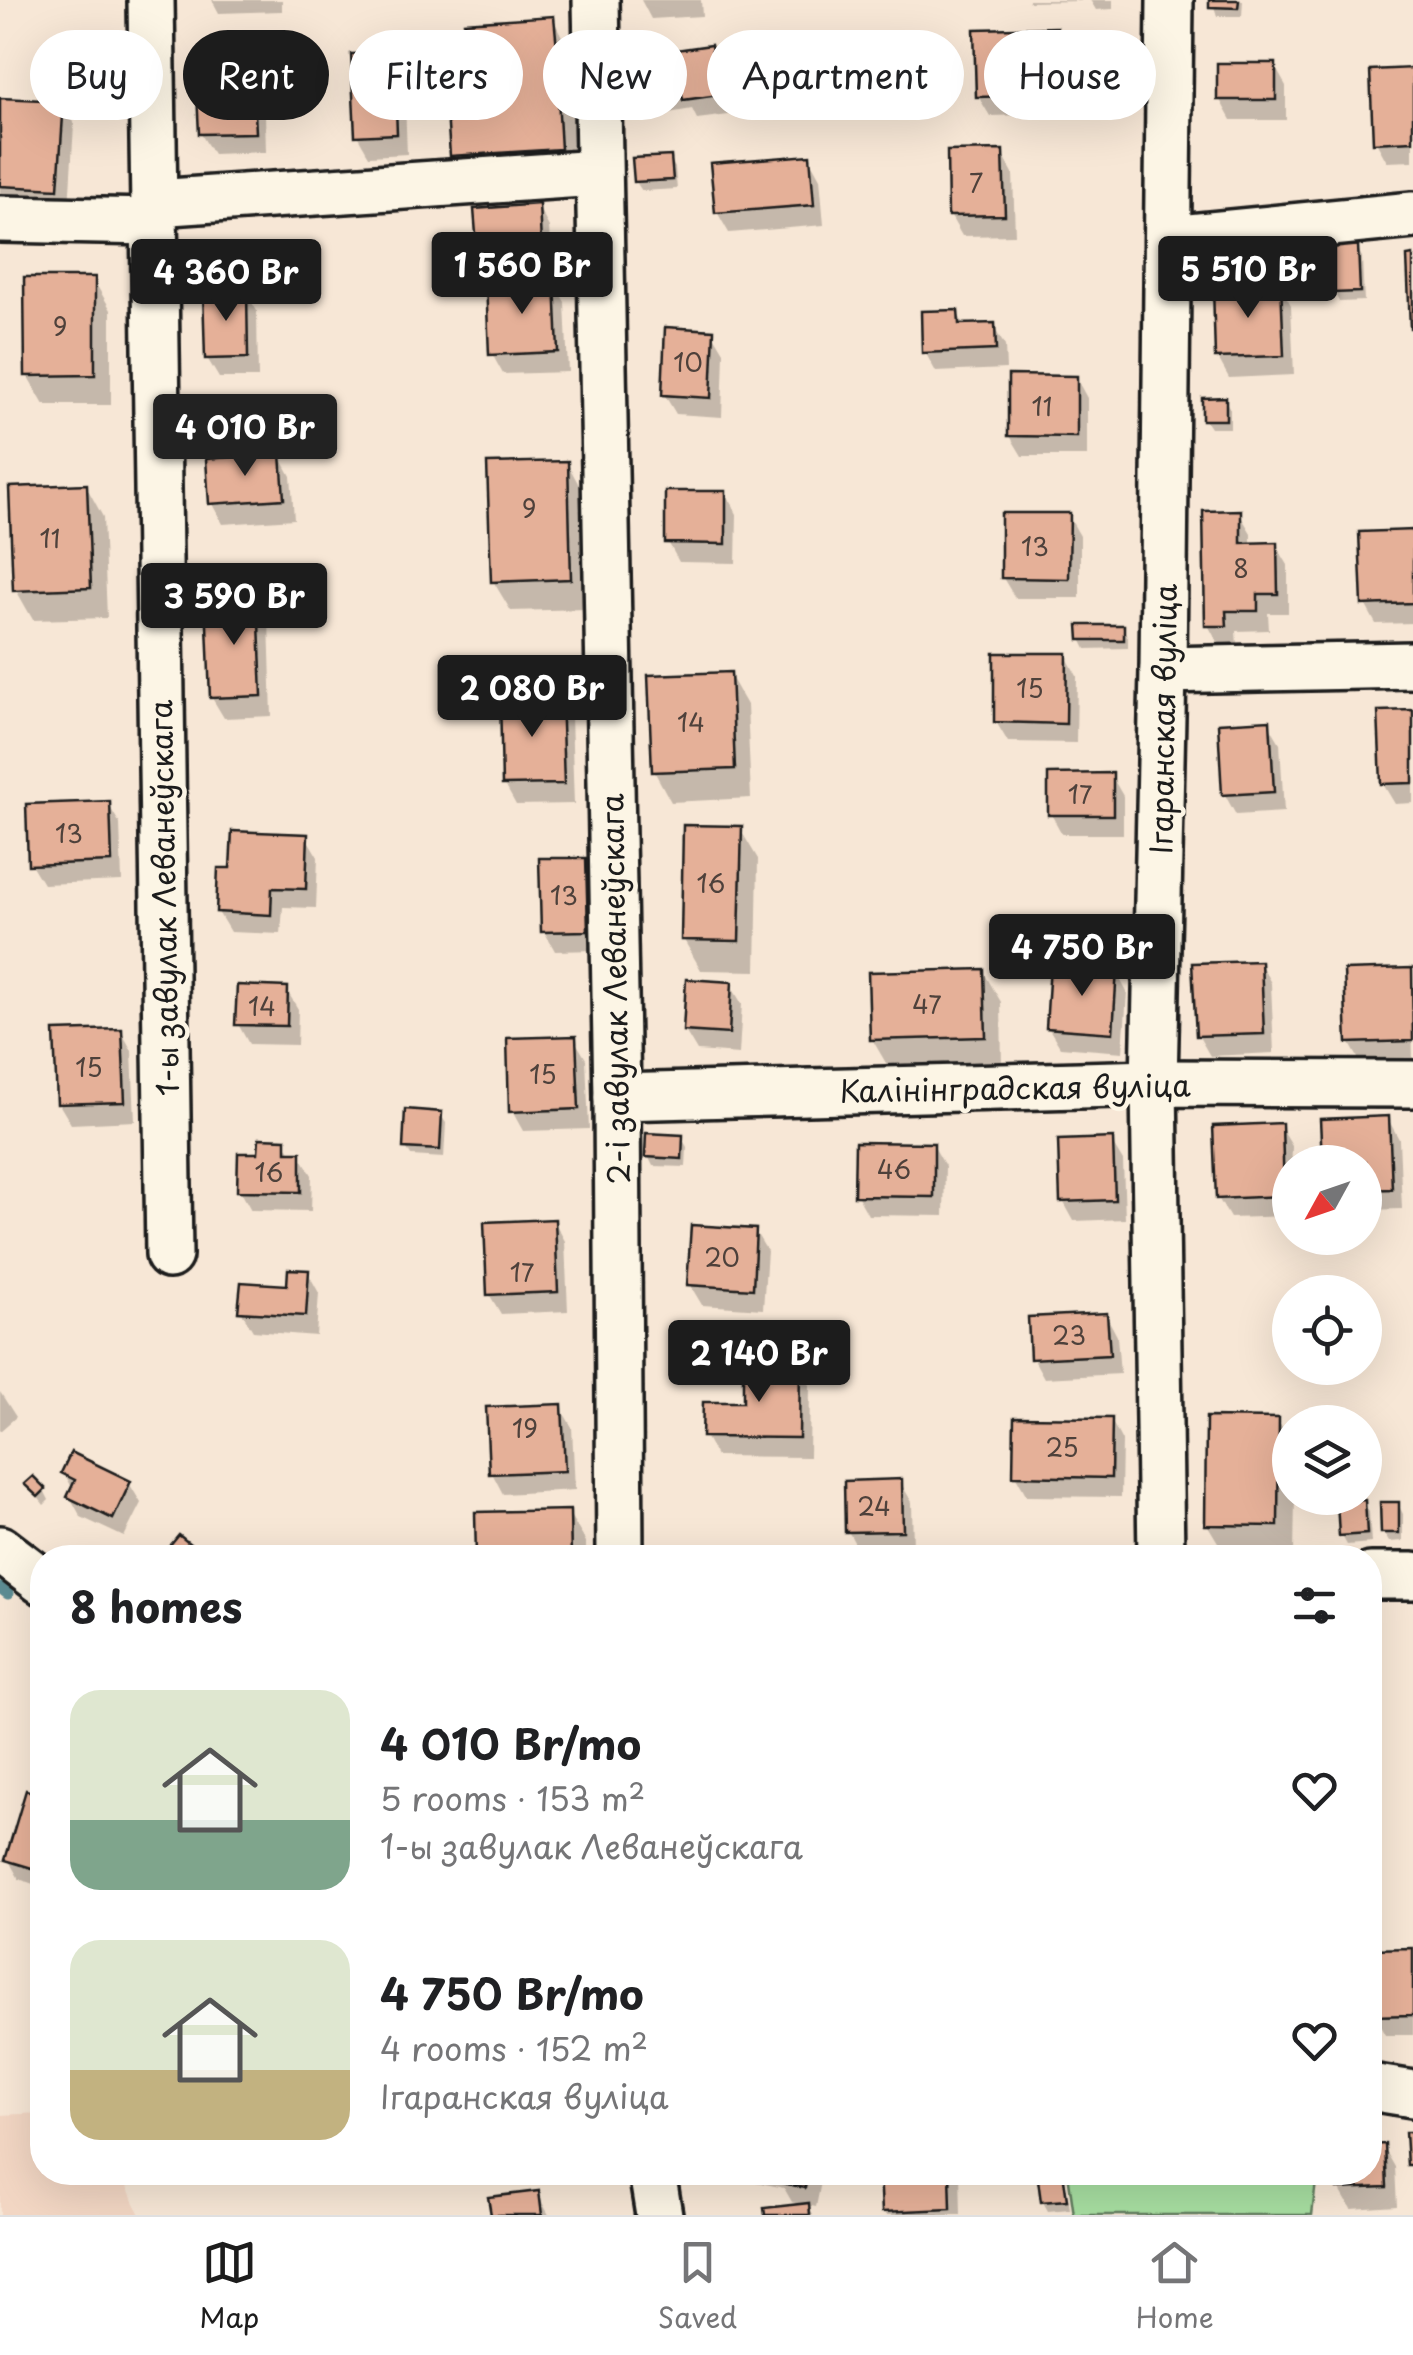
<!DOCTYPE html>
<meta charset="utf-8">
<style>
body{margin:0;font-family:"Playpen Sans",sans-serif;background:#f6f6f6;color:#202124;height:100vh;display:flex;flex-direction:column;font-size:38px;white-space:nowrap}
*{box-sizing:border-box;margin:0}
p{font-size:32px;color:#757577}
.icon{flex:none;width:55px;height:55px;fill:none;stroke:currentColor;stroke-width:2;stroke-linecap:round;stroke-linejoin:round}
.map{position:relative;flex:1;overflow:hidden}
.panel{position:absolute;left:30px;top:1545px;width:1352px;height:640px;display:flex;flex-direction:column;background:#fff;border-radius:40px;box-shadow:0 10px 40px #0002}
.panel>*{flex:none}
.guide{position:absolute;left:30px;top:30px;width:1355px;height:90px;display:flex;gap:20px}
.needle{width:65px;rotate:230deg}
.buttons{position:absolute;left:1272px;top:1145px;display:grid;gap:20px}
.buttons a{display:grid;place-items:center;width:110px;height:110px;border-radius:50%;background:#fff;box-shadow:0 10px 40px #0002;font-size:50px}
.price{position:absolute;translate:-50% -85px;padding:0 22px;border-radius:10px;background:#1c1c1c;color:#fff;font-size:32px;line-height:65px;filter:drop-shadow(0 2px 5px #0008)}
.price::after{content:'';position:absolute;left:50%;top:60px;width:30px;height:22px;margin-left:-15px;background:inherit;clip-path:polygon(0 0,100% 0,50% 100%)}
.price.on{background:#222;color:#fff}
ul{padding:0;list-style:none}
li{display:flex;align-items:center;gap:30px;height:250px;padding:0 40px}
li span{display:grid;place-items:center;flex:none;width:280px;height:200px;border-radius:30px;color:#555}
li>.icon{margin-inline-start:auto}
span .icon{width:120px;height:120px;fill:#fffc;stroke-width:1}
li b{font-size:42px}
h2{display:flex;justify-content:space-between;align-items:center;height:120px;padding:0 40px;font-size:42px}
.tag{padding:0 35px;border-radius:45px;background:#fff;box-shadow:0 10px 40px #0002;font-size:35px;line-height:90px}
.tag.on{background:#1c1c1c;color:#fff}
.tabs{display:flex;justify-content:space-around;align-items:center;height:140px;border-top:2px solid #e0e0e0;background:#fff;font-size:28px;color:#757577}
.tabs a{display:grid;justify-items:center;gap:5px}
.tabs .on{color:#1c1c1c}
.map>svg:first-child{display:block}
.built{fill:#f2d6c3}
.green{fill:#a7dea1;stroke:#627d5e;stroke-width:2.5}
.shadow{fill:#0003}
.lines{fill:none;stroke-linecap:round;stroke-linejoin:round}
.stream{stroke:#5c8c93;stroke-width:11}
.building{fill:#e5b098;stroke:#1c1c1c;stroke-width:2.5}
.minor-casing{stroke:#1c1c1c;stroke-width:52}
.minor{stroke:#fcf5e5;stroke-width:45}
.labels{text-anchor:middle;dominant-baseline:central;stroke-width:9;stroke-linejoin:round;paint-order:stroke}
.number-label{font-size:25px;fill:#4e413b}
.street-label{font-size:30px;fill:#1c1c1c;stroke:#fcf5e5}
</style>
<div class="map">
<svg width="1413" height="2215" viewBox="0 0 1413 2215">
<rect width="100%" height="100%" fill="#f7e7d6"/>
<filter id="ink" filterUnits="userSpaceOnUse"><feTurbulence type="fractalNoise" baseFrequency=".01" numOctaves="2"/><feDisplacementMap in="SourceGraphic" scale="20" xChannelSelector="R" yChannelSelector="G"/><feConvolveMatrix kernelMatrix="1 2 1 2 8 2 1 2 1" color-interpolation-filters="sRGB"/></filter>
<g filter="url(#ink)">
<path class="built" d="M42 2113V2172L121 2173 140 2215H0V2115Z"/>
<path class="green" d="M1068 2173 1069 2172 1317 2173 1312 2215H1074Z"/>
<g class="shadow">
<path d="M212 0H282V11L219 13Z"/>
<path d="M641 0H701L702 16 651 19Z"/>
<path d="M1028 0H1081V1L1029 2Z"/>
<path d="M1113 0V9L1096 10 1090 0Z"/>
<path d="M1212 0H1243L1242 16H1217Z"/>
<path d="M553 19 584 80 587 125 573 126 577 179 470 186 452 156 472 113Z"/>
<path d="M1056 30 1067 50 1069 114 990 116 978 96Z"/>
<path d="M710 48 721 68 729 115 697 119 692 109 669 113 657 93Z"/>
<path d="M392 55 404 75 407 154 369 156 357 135Z"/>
<path d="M1274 65 1286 86V120H1231L1220 100Z"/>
<path d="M1413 70V161L1387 162 1376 142Z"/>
<path d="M253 93 265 114 266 152 213 154 201 134Z"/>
<path d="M0 100 62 104 74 124 69 208 0 198Z"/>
<path d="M1002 153 1013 173 1015 235 962 236 950 215Z"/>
<path d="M670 158 675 168 677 189 642 191 636 182Z"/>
<path d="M809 158 820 178 824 225 729 233 717 212Z"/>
<path d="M538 207 549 227 551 262 491 266 479 246Z"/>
<path d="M1356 247 1362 257 1364 301 1339 302 1334 292Z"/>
<path d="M93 279 111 310V405H44L27 375Z"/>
<path d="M553 282 565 302 568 372 503 374 492 354Z"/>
<path d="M1280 285 1291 305 1294 375 1229 378 1218 358Z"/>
<path d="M245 291 257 311 258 378H219L207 358Z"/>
<path d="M957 312 965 327 993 326 1005 346 1006 369 936 372 925 352Z"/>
<path d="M712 332 724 352 722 417 676 414 664 394Z"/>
<path d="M1076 378 1087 398V456H1022L1010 436Z"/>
<path d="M1225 400 1230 409V428H1210L1204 419Z"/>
<path d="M280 456 291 476 294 519 223 524 212 504Z"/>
<path d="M567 463 584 494 587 609 511 611 493 581Z"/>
<path d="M86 486 103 517 107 618 33 620 16 590Z"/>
<path d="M725 493 737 514 736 563 679 562 668 542Z"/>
<path d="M1239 513 1251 533V545H1276L1288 565V613H1268L1269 630 1236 631 1237 645H1219L1208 625Z"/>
<path d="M1068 515 1080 536V598H1015L1003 578Z"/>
<path d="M1413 532V623L1376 624 1365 604Z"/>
<path d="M257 600 269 621 272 716 224 718 212 698Z"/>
<path d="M1122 627 1128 637V648L1086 649 1081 639Z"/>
<path d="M1066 656 1077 676 1076 743 1008 742 996 722Z"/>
<path d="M730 675 747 705 751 798 671 802 654 771Z"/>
<path d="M560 697 571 717 574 804 516 805 505 785Z"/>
<path d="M1413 712V803L1395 804 1383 784Z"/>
<path d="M1268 723 1280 743 1284 812 1236 815 1225 795Z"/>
<path d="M1111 775 1123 796V834H1062L1051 814Z"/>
<path d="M108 804 120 824 122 881 43 884 31 864Z"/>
<path d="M740 829 758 859 756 971 701 970 684 940Z"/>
<path d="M306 837 318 857 316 908 283 907 281 934 230 932 218 912 233 871Z"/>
<path d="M585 860 596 880 598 950 555 951 544 931Z"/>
<path d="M1260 963 1271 983 1274 1053 1210 1056 1198 1035Z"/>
<path d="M1411 970 1413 1061 1361 1063 1349 1042Z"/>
<path d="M983 971 1001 1002 1002 1067 890 1070 872 1039Z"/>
<path d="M1116 972 1127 992 1123 1052 1060 1047 1048 1027Z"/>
<path d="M730 984 742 1004 739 1054 697 1051 685 1031Z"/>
<path d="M286 989 298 1009 297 1045 249 1044 238 1024Z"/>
<path d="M121 1031 132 1051 135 1121 71 1124 59 1104Z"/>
<path d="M574 1039 586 1059 589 1129 523 1131 512 1111Z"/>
<path d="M440 1114 446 1123 444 1158 411 1156 406 1147Z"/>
<path d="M1388 1119 1399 1139 1402 1209 1365 1210V1162H1324L1323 1122Z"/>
<path d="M1280 1126 1292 1146 1290 1216 1230 1218 1218 1198Z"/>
<path d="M682 1138 687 1147 686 1167 653 1166 648 1156Z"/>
<path d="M284 1141 292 1155H300L312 1175 311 1211 251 1210 240 1190Z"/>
<path d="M1111 1141 1123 1161 1125 1219 1074 1221 1063 1201Z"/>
<path d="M933 1145 945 1166 944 1216 868 1215 857 1195Z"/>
<path d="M554 1221 565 1241 568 1311 501 1314 489 1294Z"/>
<path d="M755 1231 767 1251 763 1309 702 1305 690 1285Z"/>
<path d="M308 1273 319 1293 316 1336 253 1331 241 1311 290 1288Z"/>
<path d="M1106 1315 1117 1336 1120 1374 1044 1378 1033 1358Z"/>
<path d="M798 1365 810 1385 809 1457 716 1456 705 1436Z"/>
<path d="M0 1392 16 1417 0 1431Z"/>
<path d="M560 1407 572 1427 575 1490 503 1494 492 1473Z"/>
<path d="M1111 1420 1122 1441 1121 1497 1027 1496 1015 1475Z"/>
<path d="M1278 1421 1290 1442V1498H1295L1294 1555 1225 1554 1207 1524Z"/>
<path d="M64 1473 129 1483 141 1503 124 1537 81 1517 70 1497 73 1489Z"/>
<path d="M900 1482 912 1502 913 1550 859 1551 848 1531Z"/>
<path d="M28 1484 44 1490 49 1500 44 1505Z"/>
<path d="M1363 1503 1369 1512 1371 1543 1347 1545 1342 1536Z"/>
<path d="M1398 1504 1403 1514V1541L1389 1542 1383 1532Z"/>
<path d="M568 1512 586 1542V1558H479Z"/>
<path d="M1370 1625 1379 1641V1689H1370Z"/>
<path d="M28 1793 42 1798V1887L19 1879 8 1859Z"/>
<path d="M1413 1951V2035H1385L1374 2015Z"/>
<path d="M1383 2146 1395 2167 1397 2206 1351 2209 1339 2188 1370 2172V2147Z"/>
<path d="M742 2172H823L816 2207 807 2205 813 2215H768L805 2205 792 2202 784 2188 746 2180Z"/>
<path d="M883 2172H960L961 2215H886Z"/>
<path d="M1039 2172H1064L1070 2209 1048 2211 1043 2202Z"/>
<path d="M537 2193 549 2215H493Z"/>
</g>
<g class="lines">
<path class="stream" d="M0 1588 8 1594"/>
</g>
<g class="building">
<path d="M1209 0H1239L1238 8 1209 7Z"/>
<path d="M554 16 557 48 568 47 571 96 558 97 561 149 450 156 447 112 470 111 464 22Z"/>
<path d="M1057 27 1059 95 976 97 974 29Z"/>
<path d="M711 45 719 95 683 100 681 89 655 94 648 54Z"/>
<path d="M394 53 397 134 355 136 351 54Z"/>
<rect x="1217" y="63" width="59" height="37"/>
<path d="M1413 68V141L1373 143 1370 70Z"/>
<path d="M254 91 256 133 199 134 197 93Z"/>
<path d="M0 98 64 101 58 189 0 186Z"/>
<path d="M1003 150 1005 215 948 216 947 151Z"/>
<path d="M810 155 814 205 715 213 710 163Z"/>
<path d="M671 156 673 180 634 182 632 158Z"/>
<path d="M539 204 541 243 477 247 474 209Z"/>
<path d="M1358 245 1360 292 1332 293 1330 246Z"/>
<path d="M1413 255V328H1410L1407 256Z"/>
<path d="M24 277H95V375L25 376Z"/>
<path d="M555 280 558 352 489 355 486 282Z"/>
<path d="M1281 283 1284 356 1215 358 1213 285Z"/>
<path d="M203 289H247L248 358 205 359Z"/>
<path d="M958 310 959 324 995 323 996 350 922 353 921 311Z"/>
<path d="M665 327 714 330 711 398 662 395Z"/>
<path d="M1008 375 1077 376V437L1008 436Z"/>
<path d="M1226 397V420H1202V398Z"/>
<path d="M281 453 284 499 209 504 206 459Z"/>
<path d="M568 461 571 579 491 582 487 463Z"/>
<path d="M87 484 91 588 13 591 9 487Z"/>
<path d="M665 491H726V544L665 543Z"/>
<path d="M1241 510V543L1277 542 1278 594H1258V611H1226L1227 626H1205L1203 511Z"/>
<path d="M1001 513H1070L1069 579 1001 578Z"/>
<path d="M1413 530V603L1362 605 1359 532Z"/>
<path d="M258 598 262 696 210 698 206 600Z"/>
<path d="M1078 625H1124V640H1079Z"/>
<path d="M994 653H1067L1066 724 994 722Z"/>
<path d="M731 672 735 769 652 772 648 675Z"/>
<path d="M561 694 564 784 502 785 500 696Z"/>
<path d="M1413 710V783L1381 784 1378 711Z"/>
<path d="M1270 720 1274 792 1222 795 1218 723Z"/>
<path d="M1113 773V815H1048V774Z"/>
<path d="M110 801 112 862 28 865 26 804Z"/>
<path d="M683 825 742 826 739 941 681 940Z"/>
<path d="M232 831 308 834 306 889 272 888 271 915 216 912 218 868H230Z"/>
<path d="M539 858H586L588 931 541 932Z"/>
<path d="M1261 961 1264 1034 1196 1036 1192 963Z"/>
<path d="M1050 965 1117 969 1113 1033 1046 1028Z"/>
<path d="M1412 968 1413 1041 1347 1043 1344 970Z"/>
<path d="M984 969 986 1037 870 1040 868 972Z"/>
<path d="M686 979 732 982 729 1034 683 1031Z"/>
<path d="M237 985 288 987 287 1026 235 1025Z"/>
<path d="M122 1029 125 1102 57 1104 54 1031Z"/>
<path d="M576 1036 579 1109 509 1112 507 1038Z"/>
<path d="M405 1109 442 1112 440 1150 403 1148Z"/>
<path d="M1389 1116 1392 1189 1365 1190V1162H1322L1320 1119Z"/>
<path d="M1282 1123 1284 1196 1216 1199 1213 1126Z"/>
<path d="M646 1133 683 1135 682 1159 645 1157Z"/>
<path d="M259 1138 286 1139V1152H301V1192L237 1191 238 1153H258Z"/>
<path d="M1113 1138 1115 1200 1060 1202 1058 1140Z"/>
<path d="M855 1142 934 1143V1197L854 1196Z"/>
<path d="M555 1219 558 1292 487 1295 484 1222Z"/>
<path d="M691 1225 756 1229 753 1289 687 1285Z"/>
<path d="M288 1269 309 1270 306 1316 238 1312 241 1282 287 1285Z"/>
<path d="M1107 1313 1110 1355 1030 1359 1028 1317Z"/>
<path d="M743 1362 800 1363 799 1438 702 1437 703 1402H743Z"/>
<path d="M562 1404 565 1471 489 1474 486 1407Z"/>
<path d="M1014 1417 1112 1418 1111 1478 1013 1476Z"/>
<path d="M1206 1417 1279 1418 1278 1526 1205 1525Z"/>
<path d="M71 1452 131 1481 113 1519 67 1497 75 1480 61 1473Z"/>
<path d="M33 1476 46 1489 38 1497 24 1484Z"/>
<path d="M902 1479 903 1531 845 1532 844 1481Z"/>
<path d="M1365 1500 1367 1534 1339 1536 1337 1502Z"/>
<path d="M1380 1502H1399V1533H1381Z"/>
<path d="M570 1510 571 1558H476L475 1512Z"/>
<path d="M179 1535 207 1558H160Z"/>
<path d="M26 1790 42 1795V1871L5 1860Z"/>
<path d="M1413 1948V2015L1371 2016 1370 1949Z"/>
<path d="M1405 2132H1413V2165H1407Z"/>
<path d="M1385 2144 1387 2187 1337 2189 1336 2172H1370V2145Z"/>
<path d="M780 2172H808L805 2188 778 2182Z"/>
<path d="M880 2172H950L951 2209 882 2212Z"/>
<path d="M1037 2172H1063L1067 2200 1041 2202Z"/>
<path d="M539 2191 542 2215H491L488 2197Z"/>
<path d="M809 2203 810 2215H765L764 2208Z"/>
</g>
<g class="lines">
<defs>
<g id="minor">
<path d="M151 0 169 1255"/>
<path d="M596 0 617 1097 620 1558"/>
<path d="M155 203 597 173"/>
<path d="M0 219 153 222"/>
<path d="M1169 239 1413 215"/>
<path d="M1163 670 1413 665"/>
<path d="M617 1097 1154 1083 1413 1084"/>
<path d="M0 1549 42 1581"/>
<path d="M1161 1558 1154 1083 1163 670 1170 0"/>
<path d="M1370 1576H1413"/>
<path d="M1370 2087 1413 2094"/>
<path d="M652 2172 659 2215"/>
</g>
</defs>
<use href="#minor" class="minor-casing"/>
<use href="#minor" class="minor"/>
</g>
</g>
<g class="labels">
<g class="number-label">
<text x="976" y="183">7</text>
<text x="60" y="326">9</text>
<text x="688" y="362">10</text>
<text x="1042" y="406">11</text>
<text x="529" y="508">9</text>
<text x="50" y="538">11</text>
<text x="1035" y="546">13</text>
<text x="1241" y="568">8</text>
<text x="1030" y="688">15</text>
<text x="691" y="722">14</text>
<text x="1080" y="794">17</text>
<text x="69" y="833">13</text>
<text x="711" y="883">16</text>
<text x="564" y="895">13</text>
<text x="927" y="1004">47</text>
<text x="262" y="1006">14</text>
<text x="89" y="1067">15</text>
<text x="543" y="1074">15</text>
<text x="894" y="1169">46</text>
<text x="269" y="1172">16</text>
<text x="722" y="1257">20</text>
<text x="522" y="1272">17</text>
<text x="1069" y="1335">23</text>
<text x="525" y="1428">19</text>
<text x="1062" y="1447">25</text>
<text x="874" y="1506">24</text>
</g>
<g class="street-label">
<text transform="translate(1162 719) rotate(-89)">Ігаранская вуліца</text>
<text transform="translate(163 898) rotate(-91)">1-ы завулак Леванеўскага</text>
<text transform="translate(614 989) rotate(-91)">2-і завулак Леванеўскага</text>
<text transform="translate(1015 1087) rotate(-1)">Калінінградская вуліца</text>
</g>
</g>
</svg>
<div class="buttons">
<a><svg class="needle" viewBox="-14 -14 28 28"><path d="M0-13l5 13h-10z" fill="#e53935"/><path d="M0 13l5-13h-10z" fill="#757577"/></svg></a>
<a><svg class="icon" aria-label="locate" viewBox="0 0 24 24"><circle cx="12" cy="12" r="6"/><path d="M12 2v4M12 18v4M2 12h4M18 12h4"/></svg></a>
<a><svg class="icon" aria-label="layers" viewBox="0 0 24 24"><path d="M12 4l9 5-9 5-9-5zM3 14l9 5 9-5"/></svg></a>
</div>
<b class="price" style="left:522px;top:317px">1 560 Br</b>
<b class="price" style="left:1248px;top:321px">5 510 Br</b>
<b class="price" style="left:226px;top:324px">4 360 Br</b>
<b class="price on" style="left:245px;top:479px">4 010 Br</b>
<b class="price" style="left:234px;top:648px">3 590 Br</b>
<b class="price" style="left:532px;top:740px">2 080 Br</b>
<b class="price" style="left:1082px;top:999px">4 750 Br</b>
<b class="price" style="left:759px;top:1405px">2 140 Br</b>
<div class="guide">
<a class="tag">Buy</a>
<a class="tag on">Rent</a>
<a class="tag">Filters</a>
<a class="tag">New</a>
<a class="tag">Apartment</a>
<a class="tag">House</a>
</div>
<section class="panel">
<h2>8 homes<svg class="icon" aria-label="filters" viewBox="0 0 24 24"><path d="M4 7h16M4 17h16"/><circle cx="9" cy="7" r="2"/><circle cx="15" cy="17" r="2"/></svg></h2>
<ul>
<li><span style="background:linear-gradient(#dfe7d0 65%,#7fa58c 0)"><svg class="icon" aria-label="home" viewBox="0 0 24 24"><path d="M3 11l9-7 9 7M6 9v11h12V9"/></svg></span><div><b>4 010 Br/mo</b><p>5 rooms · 153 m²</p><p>1-ы завулак Леванеўскага</p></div><svg class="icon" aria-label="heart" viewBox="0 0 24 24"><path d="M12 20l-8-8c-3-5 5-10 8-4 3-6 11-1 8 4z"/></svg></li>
<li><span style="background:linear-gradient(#dfe7d0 65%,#c2b280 0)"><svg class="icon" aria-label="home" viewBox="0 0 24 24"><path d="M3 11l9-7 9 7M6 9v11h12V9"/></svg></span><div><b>4 750 Br/mo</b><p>4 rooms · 152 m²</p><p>Ігаранская вуліца</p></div><svg class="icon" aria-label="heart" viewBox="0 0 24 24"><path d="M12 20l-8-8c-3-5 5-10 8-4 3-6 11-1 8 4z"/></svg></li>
</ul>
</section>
</div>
<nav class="tabs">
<a class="on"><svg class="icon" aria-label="map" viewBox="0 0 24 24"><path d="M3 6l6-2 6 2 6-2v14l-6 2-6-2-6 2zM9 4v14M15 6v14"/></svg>Map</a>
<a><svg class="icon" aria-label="saved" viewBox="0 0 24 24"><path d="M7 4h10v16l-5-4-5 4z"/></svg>Saved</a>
<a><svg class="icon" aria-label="home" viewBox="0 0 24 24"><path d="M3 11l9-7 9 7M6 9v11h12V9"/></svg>Home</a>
</nav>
